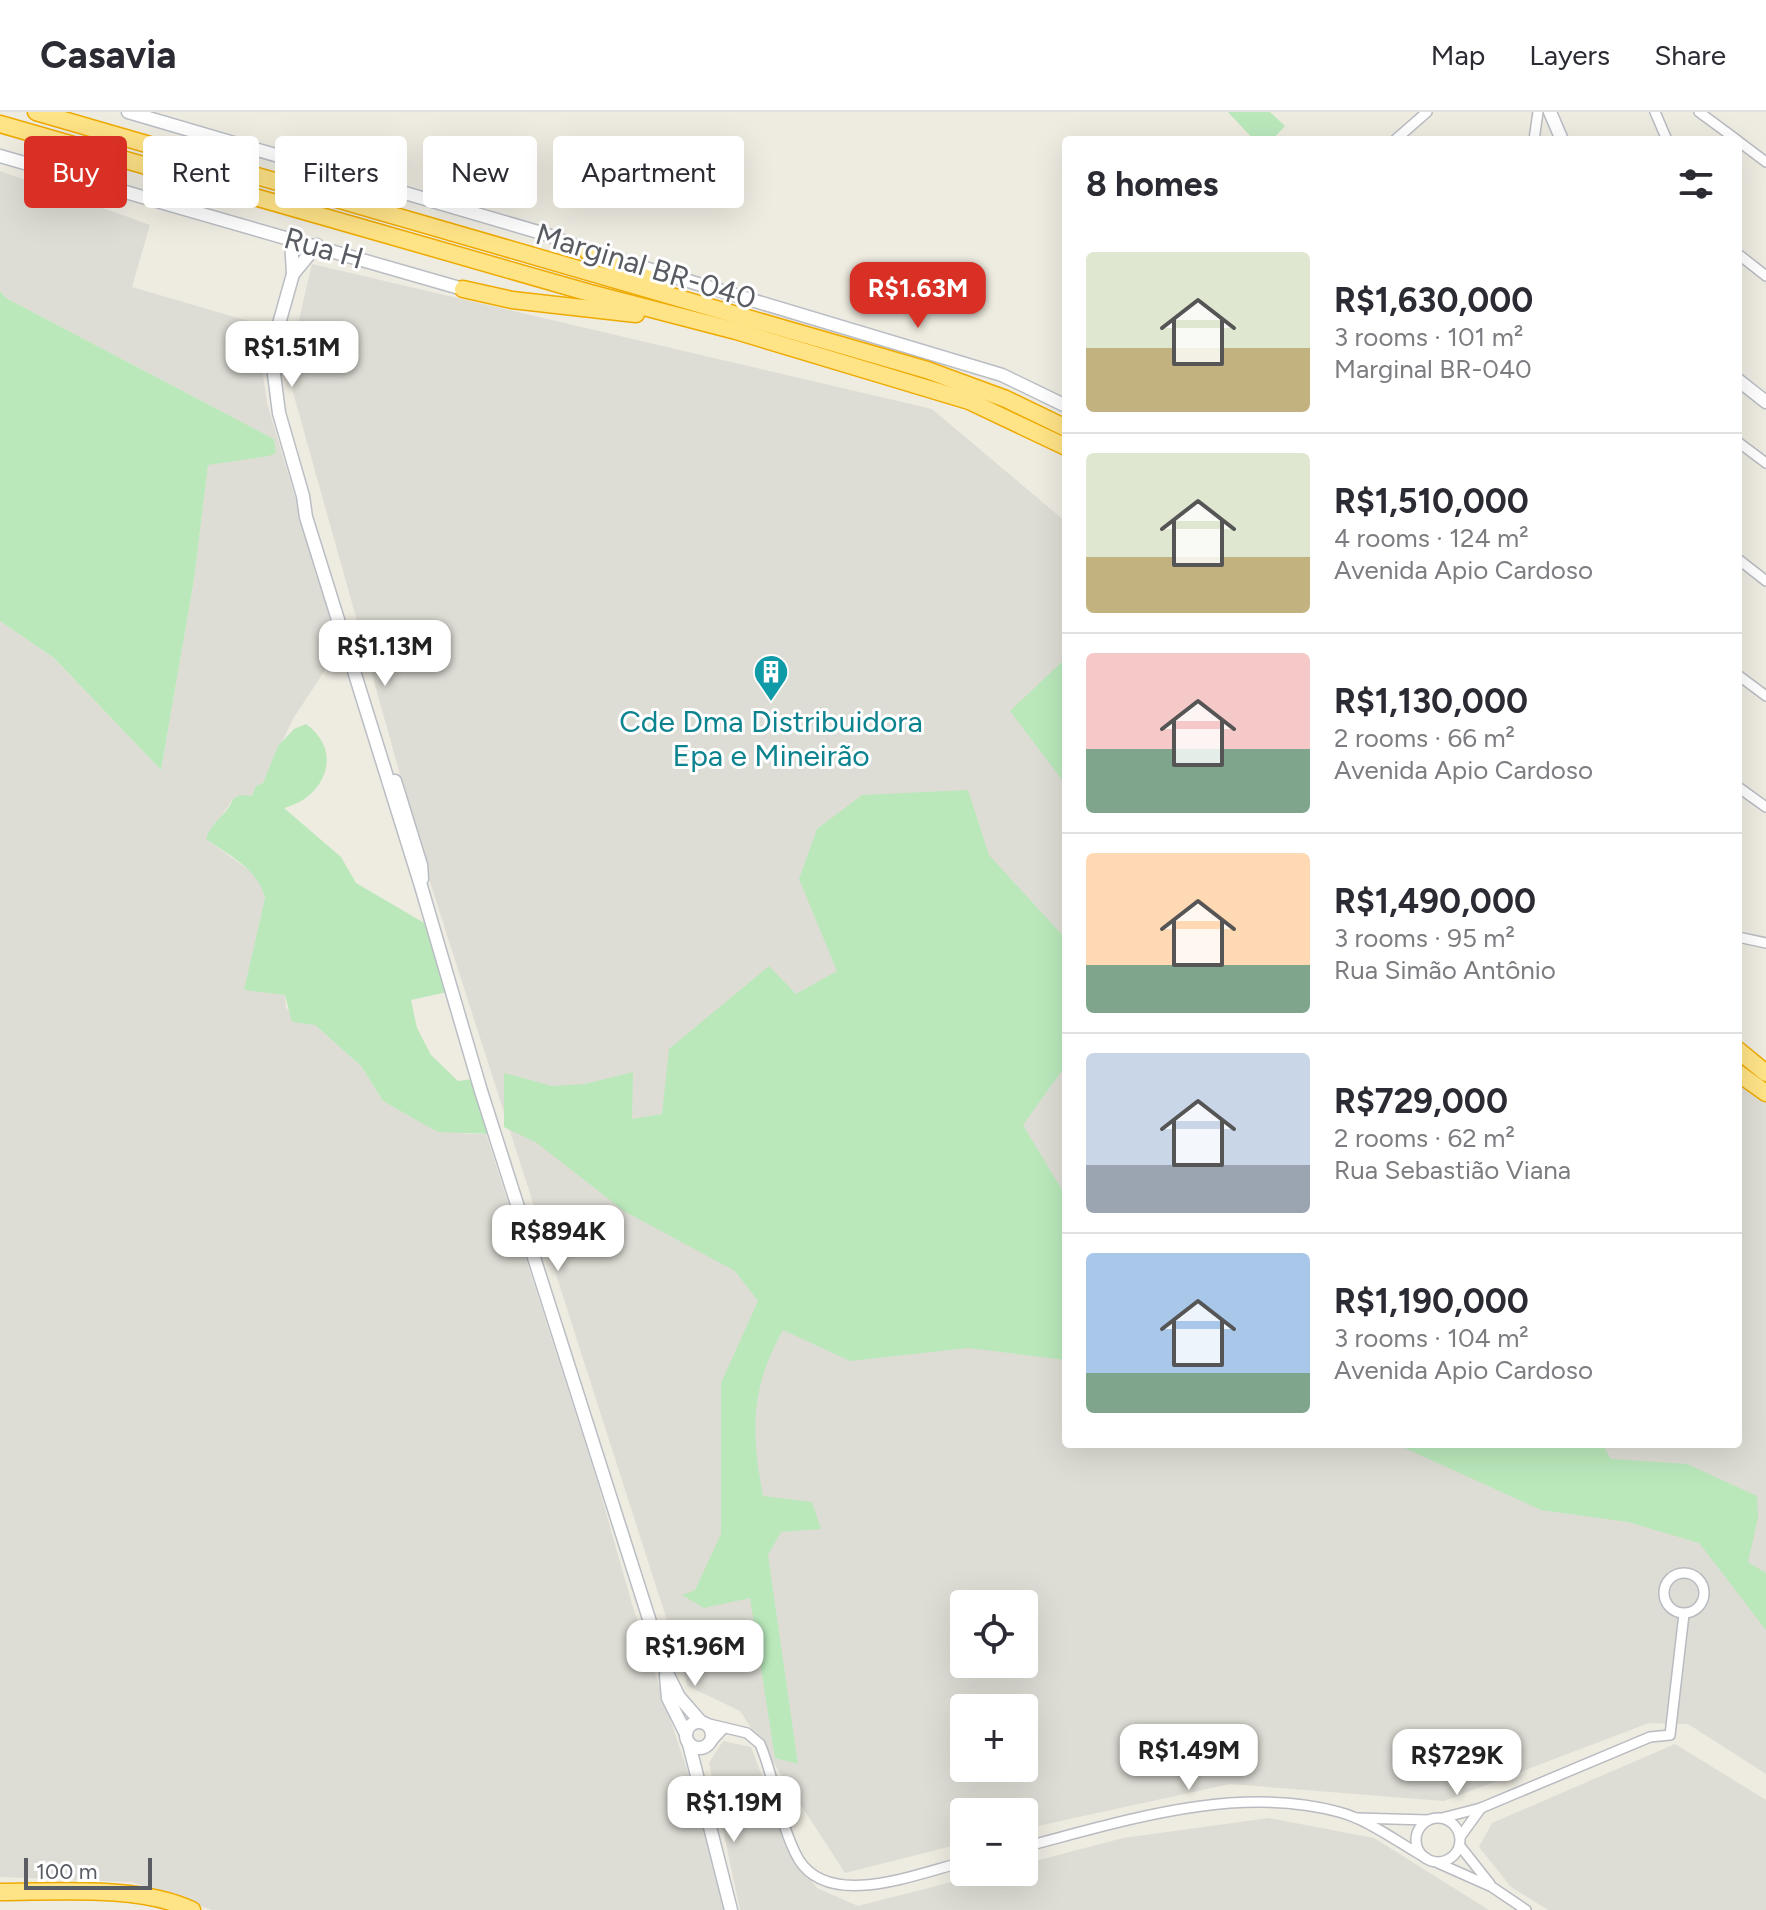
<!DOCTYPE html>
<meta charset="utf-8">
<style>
body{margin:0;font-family:Figtree,sans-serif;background:#f2f2f3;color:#2b2b33;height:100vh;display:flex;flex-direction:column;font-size:30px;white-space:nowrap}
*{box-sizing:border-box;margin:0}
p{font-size:26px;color:#7c7c81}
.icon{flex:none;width:44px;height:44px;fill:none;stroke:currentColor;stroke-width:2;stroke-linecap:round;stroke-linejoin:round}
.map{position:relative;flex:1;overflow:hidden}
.side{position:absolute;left:1062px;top:24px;width:680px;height:1312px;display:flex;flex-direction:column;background:#fff;border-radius:8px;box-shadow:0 8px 32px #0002}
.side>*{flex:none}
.guide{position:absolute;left:24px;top:24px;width:760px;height:72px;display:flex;gap:16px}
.buttons{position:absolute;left:950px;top:1478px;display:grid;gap:16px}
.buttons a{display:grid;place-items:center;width:88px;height:88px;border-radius:8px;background:#fff;box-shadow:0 8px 32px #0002;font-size:40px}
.scale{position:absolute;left:24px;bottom:20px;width:128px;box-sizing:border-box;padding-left:8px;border:4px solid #595d63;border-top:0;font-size:22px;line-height:28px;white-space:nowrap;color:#595d63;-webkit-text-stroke:6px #fff;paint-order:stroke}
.price{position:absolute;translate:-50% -68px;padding:0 18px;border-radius:16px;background:#fff;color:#222;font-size:26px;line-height:52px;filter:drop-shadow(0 2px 4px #0008)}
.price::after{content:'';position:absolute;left:50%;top:48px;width:24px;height:18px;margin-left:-12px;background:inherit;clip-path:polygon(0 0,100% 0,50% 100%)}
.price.current{background:#d93025;color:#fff}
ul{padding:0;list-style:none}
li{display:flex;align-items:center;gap:24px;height:200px;padding:0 24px}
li+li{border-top:2px solid #e1e1e2}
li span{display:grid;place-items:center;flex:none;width:224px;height:160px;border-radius:8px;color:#555}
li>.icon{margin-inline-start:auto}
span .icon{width:96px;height:96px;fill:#fffc;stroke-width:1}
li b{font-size:34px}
h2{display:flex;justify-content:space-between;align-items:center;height:96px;padding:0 24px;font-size:34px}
.pill{padding:0 28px;border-radius:8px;background:#fff;box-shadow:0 8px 32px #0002;font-size:28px;line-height:72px}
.pill.current{background:#d93025;color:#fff}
header{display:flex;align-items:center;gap:48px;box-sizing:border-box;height:112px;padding:0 40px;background:#fff;border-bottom:2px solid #e1e1e2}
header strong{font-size:38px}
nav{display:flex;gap:44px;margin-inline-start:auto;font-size:28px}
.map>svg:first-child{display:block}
.industrial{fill:#deddd5;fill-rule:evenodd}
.green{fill:#bae8bb}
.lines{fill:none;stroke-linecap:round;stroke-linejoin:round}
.street-casing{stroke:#b9bbc1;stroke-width:12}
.secondary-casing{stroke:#b9bdc4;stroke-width:15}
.highway-casing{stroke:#efaa00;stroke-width:19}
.street{stroke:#fff;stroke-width:9}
.secondary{stroke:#fff;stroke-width:12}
.highway{stroke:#ffe387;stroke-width:16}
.labels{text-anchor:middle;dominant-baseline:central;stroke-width:6;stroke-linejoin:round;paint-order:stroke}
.street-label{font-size:30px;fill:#595d63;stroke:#fff}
.culture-label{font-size:30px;fill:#0d838f;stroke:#fff}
</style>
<header>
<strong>Casavia</strong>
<nav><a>Map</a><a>Layers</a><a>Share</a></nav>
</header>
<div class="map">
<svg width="1766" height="1798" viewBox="0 0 1766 1798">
<rect width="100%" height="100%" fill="#eeebe1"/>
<g class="industrial">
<path d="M0 59 150 113 132 175 269 215 263 263 267 291 340 535 293 607 263 671 252 684 233 687 206 727 253 761 262 774 265 786 245 877 285 883 286 896 315 913 361 954 383 989 409 1004 467 1022H486L597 1369 632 1492 708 1721 727 1798H212L132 1770 0 1765V509L54 546 161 658 194 468 208 352 269 344 274 327 6 186 0 179Z"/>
<path d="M312 152 932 297 1066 410V1332H1738V965L1766 987V1662L1688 1612 1649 1611 1444 1689 1230 1672 1024 1717V1700H964V1731L845 1761 740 1599 688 1574 431 773 287 259ZM964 1492H1024V1552H964ZM964 1596H1024V1656H964Z"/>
<path d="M723 1629 751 1635 791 1741 817 1776 858 1794 991 1760H1024V1752L1123 1726 1269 1706 1374 1726 1489 1798H740L709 1651Z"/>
<path d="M1675 1632 1766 1688V1798H1548L1511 1775 1479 1735 1492 1711Z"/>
</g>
<g class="green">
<path d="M1228 0H1270L1285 14 1272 28H1254Z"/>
<path d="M0 179 6 186 274 327 276 341 269 344 208 353 194 468 161 658 54 546 0 509Z"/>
<path d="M1066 546V673L1010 599Z"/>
<path d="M306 612C345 640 324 686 284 696L341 745 356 771 426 812 447 880 411 888 417 916 431 943 458 969 473 967 491 1022 438 1020 409 1004 383 989 361 954 315 913 292 910 285 883 244 878 265 786C258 757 229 743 206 727 213 707 226 705 233 687L240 683 252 684 256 674 263 671 278 634 294 617Z"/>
<path d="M968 678 989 743 1066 827V953L1023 1013 1062 1078H1066V1248L968 1236 850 1249 783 1218C750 1278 751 1318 763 1384L812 1390 821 1417 781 1420 768 1443 798 1652 775 1646 750 1486 704 1496 682 1483 695 1478 721 1422V1271L758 1189 735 1159 624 1099 537 1031 504 1015V961L552 974 585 972 633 960 632 1007 662 1002 669 937 769 854 796 882 837 859 799 767 817 717 862 683Z"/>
<path d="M1396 1332H1602L1611 1347 1687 1352 1757 1384 1758 1406 1748 1450 1766 1461V1518L1699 1431 1628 1410 1541 1398Z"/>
</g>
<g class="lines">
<defs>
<g id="street">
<path d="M1655 0 1667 28"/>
<path d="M1699 0 1737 28"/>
<path d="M1395 28 1427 0"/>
<path d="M1534 28 1538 0"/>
<path d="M1738 29 1766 50"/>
<path d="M1738 142 1766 164"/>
<path d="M1738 330 1766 351"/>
<path d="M1738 447 1766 469"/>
<path d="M1738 563 1766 584"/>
<path d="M1738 675 1766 695"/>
<path d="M1738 825 1766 831"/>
<circle cx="1684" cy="1481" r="20"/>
<path d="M705 1611 747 1621 760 1632C776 1669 779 1713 799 1748 831 1798 918 1761 964 1750"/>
<path d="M712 1629 724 1616"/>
<path d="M1356 1706 1428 1708"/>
<path d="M1442 1706 1481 1696 1650 1625 1670 1623 1684 1502"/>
<circle cx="1438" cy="1728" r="22"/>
<path d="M1460 1725 1481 1696"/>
<path d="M1460 1734 1490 1772"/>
<path d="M1024 1735C1124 1709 1236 1672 1339 1700 1369 1708 1399 1731 1426 1746"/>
<path d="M1438 1751 1492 1775 1526 1798"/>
</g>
<g id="secondary">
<path d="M128 0 545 122 596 142"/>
<path d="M1550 0 1562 28"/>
<path d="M0 44 463 177"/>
<path d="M291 126 293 162 275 226 273 254 279 301 303 384 306 405 421 774 481 979 665 1557 679 1585 700 1609"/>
<path d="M625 150 1002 263 1066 294"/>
<path d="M293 162 317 133"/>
<path d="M1738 268 1766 290"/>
<path d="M395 669 421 753 422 767"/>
<path d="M666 1564 668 1586 686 1622"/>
<circle cx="699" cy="1623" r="13"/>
<path d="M689 1632 731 1798"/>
</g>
<g id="highway">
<path d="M36 0 927 258 1006 287 1066 316"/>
<path d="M0 12 590 181 736 219 969 289 1066 335"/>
<path d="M588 140 662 173"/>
<path d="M463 177 512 188 636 202"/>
<path d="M1738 938 1766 961"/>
<path d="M1738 961 1766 981"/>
<path d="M0 1780C56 1780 140 1773 192 1798"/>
</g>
</defs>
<use href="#street" class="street-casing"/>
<use href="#secondary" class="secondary-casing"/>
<use href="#highway" class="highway-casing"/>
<use href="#street" class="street"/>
<use href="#secondary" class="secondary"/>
<use href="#highway" class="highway"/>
</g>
<defs>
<symbol id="building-pin" viewBox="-11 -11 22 30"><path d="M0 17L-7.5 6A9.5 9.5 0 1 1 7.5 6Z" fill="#0f9aa8" stroke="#fff"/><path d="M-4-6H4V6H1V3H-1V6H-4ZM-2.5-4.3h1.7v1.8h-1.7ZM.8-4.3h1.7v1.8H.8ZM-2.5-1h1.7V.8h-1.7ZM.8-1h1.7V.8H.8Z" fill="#fff"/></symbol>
</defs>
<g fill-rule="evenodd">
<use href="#building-pin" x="751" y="540" width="40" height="54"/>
</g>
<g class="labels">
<g class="street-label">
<text transform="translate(324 136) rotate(16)">Rua H</text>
<text transform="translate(646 154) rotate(17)">Marginal BR-040</text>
</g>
<g class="culture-label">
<text x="771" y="609">Cde Dma Distribuidora<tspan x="771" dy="34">Epa e Mineirão</tspan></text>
</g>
</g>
</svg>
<div class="buttons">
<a><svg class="icon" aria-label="locate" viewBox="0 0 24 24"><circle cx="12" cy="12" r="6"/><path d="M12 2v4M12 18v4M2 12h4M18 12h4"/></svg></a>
<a>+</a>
<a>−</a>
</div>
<div class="scale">100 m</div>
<b class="price current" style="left:918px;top:218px">R$1.63M</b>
<b class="price" style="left:292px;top:277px">R$1.51M</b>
<b class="price" style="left:385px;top:576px">R$1.13M</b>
<b class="price" style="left:558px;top:1161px">R$894K</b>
<b class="price" style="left:695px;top:1576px">R$1.96M</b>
<b class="price" style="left:1189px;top:1680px">R$1.49M</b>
<b class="price" style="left:1457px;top:1685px">R$729K</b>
<b class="price" style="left:734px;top:1732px">R$1.19M</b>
<div class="guide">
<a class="pill current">Buy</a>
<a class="pill">Rent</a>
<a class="pill">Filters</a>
<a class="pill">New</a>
<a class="pill">Apartment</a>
</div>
<section class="side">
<h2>8 homes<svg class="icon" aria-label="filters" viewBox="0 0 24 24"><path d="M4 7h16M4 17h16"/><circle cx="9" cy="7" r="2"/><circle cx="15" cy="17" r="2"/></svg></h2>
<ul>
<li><span style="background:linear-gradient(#dfe7d0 60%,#c2b280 0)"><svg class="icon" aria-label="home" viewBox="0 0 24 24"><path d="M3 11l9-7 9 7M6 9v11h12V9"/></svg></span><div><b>R$1,630,000</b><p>3 rooms · 101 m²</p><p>Marginal BR-040</p></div></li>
<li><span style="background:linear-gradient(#dfe7d0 65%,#c2b280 0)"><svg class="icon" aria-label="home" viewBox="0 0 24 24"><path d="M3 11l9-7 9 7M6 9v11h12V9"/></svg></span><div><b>R$1,510,000</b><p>4 rooms · 124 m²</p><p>Avenida Apio Cardoso</p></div></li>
<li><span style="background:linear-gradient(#f6c9c9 60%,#7fa58c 0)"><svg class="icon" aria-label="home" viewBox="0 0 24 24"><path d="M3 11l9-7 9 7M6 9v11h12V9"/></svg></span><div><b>R$1,130,000</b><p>2 rooms · 66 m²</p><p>Avenida Apio Cardoso</p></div></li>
<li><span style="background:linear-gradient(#ffd9b3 70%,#7fa58c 0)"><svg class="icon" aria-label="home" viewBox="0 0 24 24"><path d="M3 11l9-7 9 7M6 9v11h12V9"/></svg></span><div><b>R$1,490,000</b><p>3 rooms · 95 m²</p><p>Rua Simão Antônio</p></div></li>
<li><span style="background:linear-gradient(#c9d6e8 70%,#9aa5b1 0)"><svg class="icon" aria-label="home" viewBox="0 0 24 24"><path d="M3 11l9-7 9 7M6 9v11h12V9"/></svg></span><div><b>R$729,000</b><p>2 rooms · 62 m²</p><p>Rua Sebastião Viana</p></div></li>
<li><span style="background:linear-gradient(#a9c7e8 75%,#7fa58c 0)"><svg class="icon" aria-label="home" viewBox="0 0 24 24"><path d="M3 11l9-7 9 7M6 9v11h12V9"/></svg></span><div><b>R$1,190,000</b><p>3 rooms · 104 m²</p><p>Avenida Apio Cardoso</p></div></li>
</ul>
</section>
</div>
